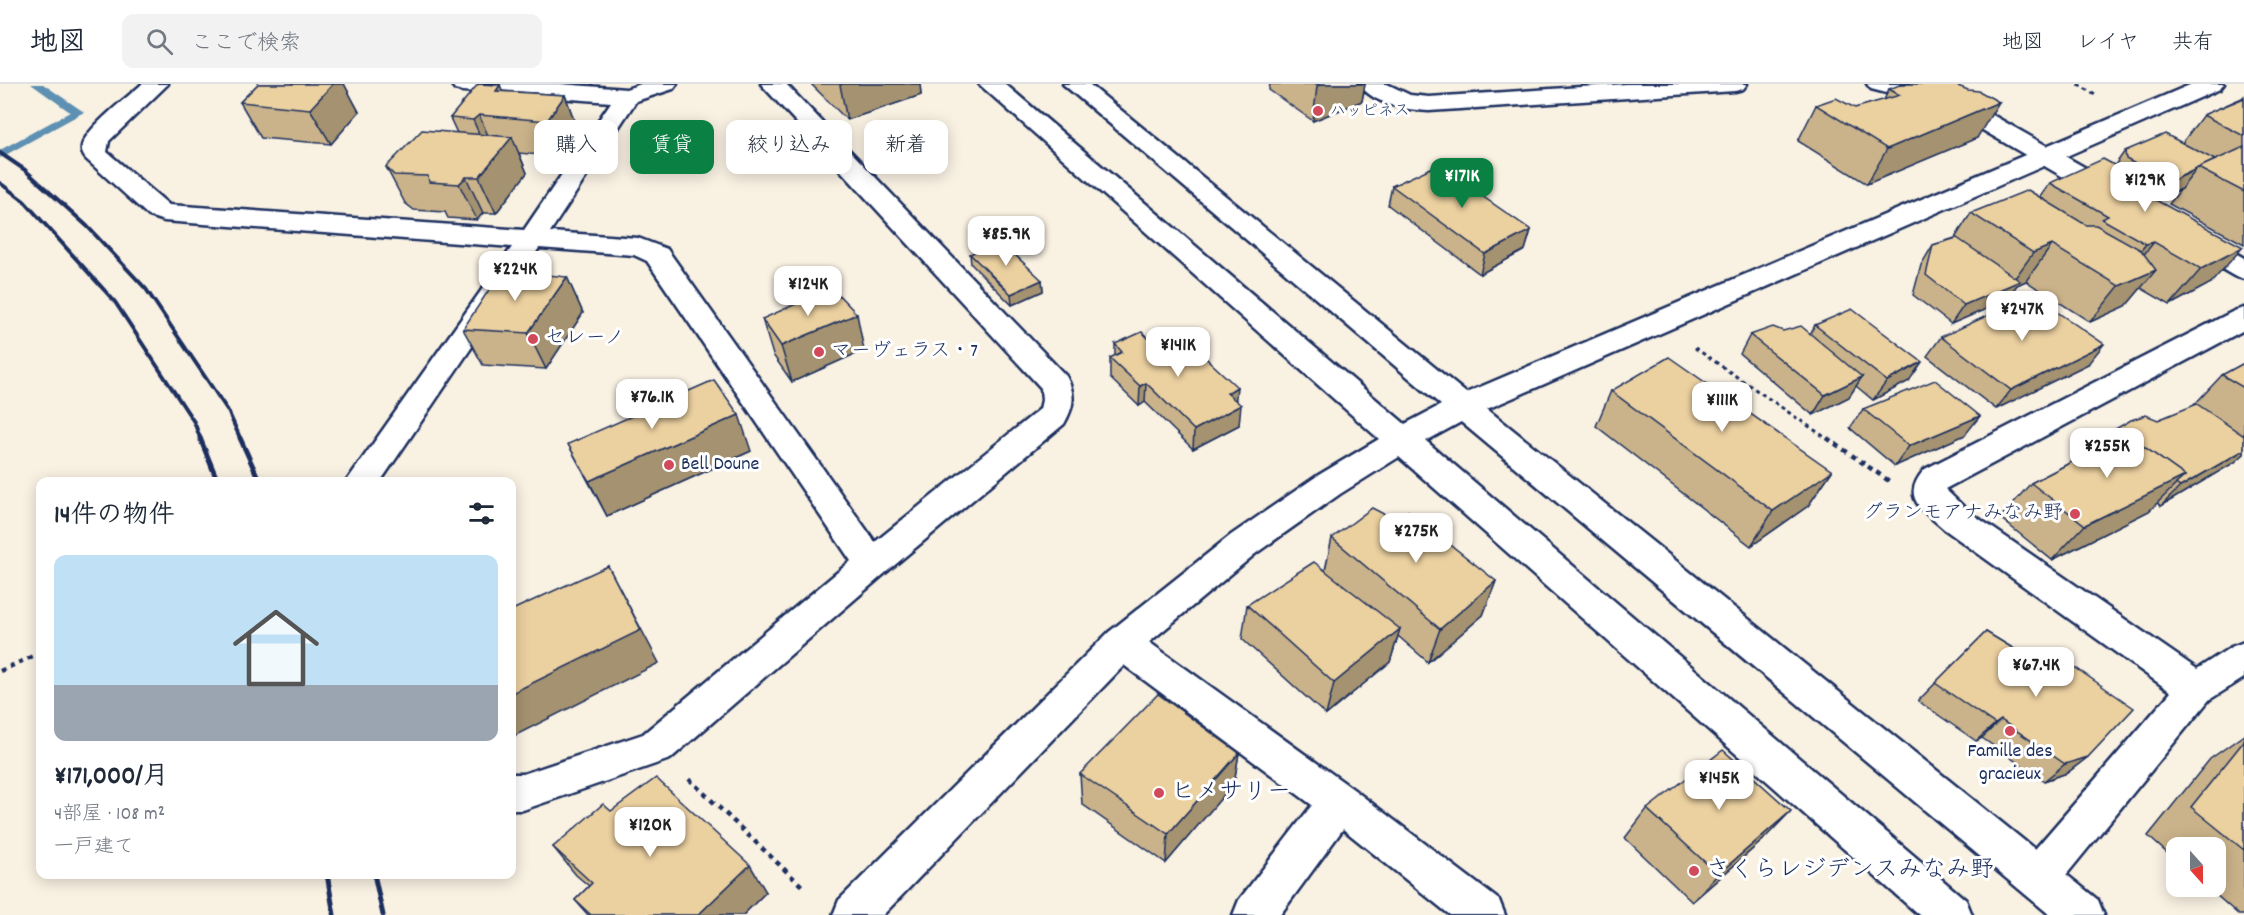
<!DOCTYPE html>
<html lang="ja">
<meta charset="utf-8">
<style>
body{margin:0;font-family:Dekko,"Klee One",sans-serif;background:#f2f2f3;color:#1f2937;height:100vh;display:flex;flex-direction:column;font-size:22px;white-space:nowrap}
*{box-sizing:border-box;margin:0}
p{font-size:20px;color:#747a83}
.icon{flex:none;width:33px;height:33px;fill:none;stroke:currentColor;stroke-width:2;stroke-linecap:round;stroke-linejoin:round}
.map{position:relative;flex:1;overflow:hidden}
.panel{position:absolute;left:36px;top:393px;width:480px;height:402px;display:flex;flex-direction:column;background:#fff;border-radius:12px;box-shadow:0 3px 15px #0003}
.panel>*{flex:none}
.hud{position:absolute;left:534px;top:36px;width:570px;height:54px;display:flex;gap:12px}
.needle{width:39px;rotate:159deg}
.controls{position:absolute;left:2166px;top:753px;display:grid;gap:12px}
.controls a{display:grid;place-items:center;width:60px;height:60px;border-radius:12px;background:#fff;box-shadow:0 3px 15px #0003;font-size:30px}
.price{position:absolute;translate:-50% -51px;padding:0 14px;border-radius:12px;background:#fff;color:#222;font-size:20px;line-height:39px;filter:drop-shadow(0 2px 3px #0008)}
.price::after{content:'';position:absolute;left:50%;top:36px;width:18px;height:14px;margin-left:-9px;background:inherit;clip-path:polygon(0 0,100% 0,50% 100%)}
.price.on{background:#0b8043;color:#fff}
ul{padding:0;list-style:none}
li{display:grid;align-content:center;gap:12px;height:318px;padding:0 18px}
li span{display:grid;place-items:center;height:186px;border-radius:12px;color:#555}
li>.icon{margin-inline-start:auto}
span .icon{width:108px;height:108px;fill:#fffc;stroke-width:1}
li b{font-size:26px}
h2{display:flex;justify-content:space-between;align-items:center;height:72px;padding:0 18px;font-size:26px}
.chip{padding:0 21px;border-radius:12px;background:#fff;box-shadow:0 3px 15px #0003;font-size:21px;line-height:54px}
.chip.on{background:#0b8043;color:#fff}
header{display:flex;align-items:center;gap:36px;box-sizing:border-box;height:84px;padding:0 30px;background:#fff;border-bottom:2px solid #e0e1e3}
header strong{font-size:28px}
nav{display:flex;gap:33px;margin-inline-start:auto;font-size:21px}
.search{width:420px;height:54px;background:#f2f2f3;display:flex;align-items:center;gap:15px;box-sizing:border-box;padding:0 21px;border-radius:12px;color:#747a83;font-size:22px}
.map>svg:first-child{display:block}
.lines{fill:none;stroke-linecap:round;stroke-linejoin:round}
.stream{fill:#5d90b2;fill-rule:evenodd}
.street-casing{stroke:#1b2f5e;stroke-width:5}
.secondary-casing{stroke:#1b2f5e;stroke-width:5}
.path-far1{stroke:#1b2f5e;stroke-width:3;stroke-dasharray:4 4;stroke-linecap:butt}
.path{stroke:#1b2f5e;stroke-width:4.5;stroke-dasharray:5 5;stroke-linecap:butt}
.street{fill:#fff;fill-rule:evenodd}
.secondary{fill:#fff;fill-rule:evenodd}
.rail-far1{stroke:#1b2f5e;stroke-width:4}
.rail{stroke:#1b2f5e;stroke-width:5}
.wall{fill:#cab38a;stroke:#1b2f5e;stroke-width:1.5}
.shaded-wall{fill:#a49270;stroke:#1b2f5e;stroke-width:1.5}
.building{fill:#ebd0a0;stroke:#1b2f5e;stroke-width:1.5}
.poi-dot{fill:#d1495b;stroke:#fff;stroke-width:2}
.labels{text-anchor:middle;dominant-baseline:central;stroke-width:6;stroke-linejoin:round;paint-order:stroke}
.far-poi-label{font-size:16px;fill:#1b2f5e;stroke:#fff;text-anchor:start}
.poi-label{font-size:20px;fill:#1b2f5e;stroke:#fff;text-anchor:start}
.near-poi-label{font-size:24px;fill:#1b2f5e;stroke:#fff;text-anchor:start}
</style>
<header>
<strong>地図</strong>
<div class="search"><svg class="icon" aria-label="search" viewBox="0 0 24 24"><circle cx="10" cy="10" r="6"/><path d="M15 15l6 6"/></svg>ここで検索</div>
<nav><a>地図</a><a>レイヤ</a><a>共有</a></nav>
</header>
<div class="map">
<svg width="2244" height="831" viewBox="0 0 2244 831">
<rect width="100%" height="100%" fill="#f9f1e2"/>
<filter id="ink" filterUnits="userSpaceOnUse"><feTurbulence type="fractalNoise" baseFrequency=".0167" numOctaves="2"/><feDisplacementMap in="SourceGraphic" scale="12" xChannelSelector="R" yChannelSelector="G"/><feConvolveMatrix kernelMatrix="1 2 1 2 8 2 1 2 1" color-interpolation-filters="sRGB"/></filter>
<g filter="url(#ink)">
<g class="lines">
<path class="stream" d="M31 0H43L84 28 0 74V66L70 28Z"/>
<defs>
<g id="street">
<path d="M142 0H168L109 57 107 68 169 121 524 146 611 18 463 7 455 5 451 0H560L626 5 641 0H677L673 5 636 17 550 148 638 154 667 165 875 458 1040 325 1042 316 1041 304 761 0H786L1066 292C1076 310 1074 323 1064 340L884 490 670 675 523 726H512V690H523L643 650 851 477 647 177 634 171 539 164 380 398H346L512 163 164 137 149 132 86 75C83 71 81 68 82 62 86 44 128 13 142 0Z"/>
<path d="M1359 0H1387L1410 11 1429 13 1626 0H1747L1743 5 1735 7 1429 27C1406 26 1373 20 1359 0Z"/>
<path d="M1867 0H1907L1973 20 2121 104 2125 110 2121 116 2112 118 2103 116 1955 30 1929 20 1871 5Z"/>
<path d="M2190 146 2200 149 2244 174V195L2234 192 2180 161 2176 155 2180 149Z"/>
<path d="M2244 224V246L1945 405 1968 427 2197 585 2231 563 2244 558V594L2209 616 2053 807 2038 813 2023 807 2017 793 2023 779 2171 608 1944 445C1923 426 1899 414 1925 385L2234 227Z"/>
<path d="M1122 544 1135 548 1353 705 1499 816 1505 831H1450L1343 745 1280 831H1233L1239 816 1312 721 1109 570 1104 559 1109 548Z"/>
</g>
<path id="secondary" d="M979 0H1005L1405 340 1441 321 1063 0H1089L1466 309 2192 0H2224L2220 5 1487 325 2098 816 2104 831H2050L1461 338 1426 357 1966 816 1972 831H1919L1399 373 1340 410 1255 470 1135 570 883 831H833L839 816 1109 548 1231 451 1317 392 1379 355Z"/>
</defs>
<use href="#street" class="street-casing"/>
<use href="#secondary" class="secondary-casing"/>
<g class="path-far1">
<path d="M2078 0 2095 11"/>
<path d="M1695 264 1829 356"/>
</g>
<g class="path">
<path d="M1827 354 1889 397"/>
<path d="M0 587 40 569"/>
<path d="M689 695 804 804"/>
</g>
<use href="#street" class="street"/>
<use href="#secondary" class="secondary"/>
<g class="rail-far1">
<path d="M0 69 25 86 87 142 146 205 228 327 241 356"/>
<path d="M0 99 24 117 115 218 194 338 201 356"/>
</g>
<g class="rail">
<path d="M200 354 218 398"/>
<path d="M240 354 260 398"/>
<path d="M327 790 334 831"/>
<path d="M374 790 383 831"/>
</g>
</g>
<g class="wall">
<path d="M258 0H344L359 28 331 60 261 54 240 18Z"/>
<path d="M811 0H920L921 11 847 36Z"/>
<path d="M1270 0H1365L1362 17 1313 37 1269 6Z"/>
<path d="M500 1 502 7 565 11 578 47 562 73 519 69 527 89 496 129H483L477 136 448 134 445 128 414 126 405 119 386 83 457 49 450 34Z"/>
<path d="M1889 5 1977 54 1867 100 1798 57 1816 21 1855 24 1884 16Z"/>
<path d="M2244 12V160L2169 120 2181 105 2156 116 2211 199 2170 221 2141 204 2126 222 2090 238 2026 197 2017 201 2005 217 1951 240 1913 211 1921 181 1933 161 1955 154 1971 129 2040 113 2050 99 2115 81 2125 67 2182 59 2203 31 2242 14Z"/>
<path d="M1392 102 1531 146 1525 166 1480 190 1388 121Z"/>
<path d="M970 170 1042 196 1043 207 1012 221 971 180Z"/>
<path d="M567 193 583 229 546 285 483 281 463 245Z"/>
<path d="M762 235 864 266 792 298 773 271Z"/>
<path d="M1815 241 1909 297 1873 316 1856 302 1849 313 1813 331 1740 270 1750 251 1810 250Z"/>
<path d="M1941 253 2088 280 1996 325 1927 272Z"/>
<path d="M1149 255 1186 272 1236 317 1239 341 1193 365 1145 318 1139 322 1110 294V274L1115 272V260Z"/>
<path d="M2244 279V370L2235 378 2161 422 2157 419 2149 427 2052 476 2000 434 2031 399 2087 370 2105 351 2158 336 2193 322 2222 291Z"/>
<path d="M1611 307 1832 387 1808 422 1751 462 1596 342Z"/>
<path d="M1863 325 1965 351 1895 382 1850 344Z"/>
<path d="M568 360 751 367 607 432Z"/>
<path d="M1332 454 1496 497 1483 531 1428 578 1398 552 1390 578 1326 631 1242 555 1247 521 1325 486Z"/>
<path d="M1986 548 2041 581 2054 569 2088 673 2067 689 2044 697 1982 654 1976 657 1918 617Z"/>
<path d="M2244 651V831H2239L2206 802H2216V764H2176V777L2148 752 2210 675Z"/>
<path d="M1239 669 1234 699 1166 779 1082 720 1080 690Z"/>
<path d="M1647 725 1763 756 1692 818 1625 754Z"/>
<path d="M611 727 766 808 743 831H588L575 816 589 802 576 791 553 763Z"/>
</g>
<g class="shaded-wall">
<path d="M333 0H344L359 28 331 60 310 25Z"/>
<path d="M843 0H920L921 11 847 36 840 1Z"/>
<path d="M1323 0H1365L1362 17 1313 37 1317 2Z"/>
<path d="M500 1 514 34 496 7Z"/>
<path d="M565 11 578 47 562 73 547 37Z"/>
<path d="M1999 18 1977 54 1867 100 1887 65Z"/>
<path d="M479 31 495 67 489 72 473 36Z"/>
<path d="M512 53 527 89 496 129 479 93Z"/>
<path d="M2196 86 2181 105 2155 117 2150 113 2161 108 2169 98Z"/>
<path d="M466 93 483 129 477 136 459 100Z"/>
<path d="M1531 146 1525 166 1480 190 1485 170Z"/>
<path d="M2154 158 2125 194 2117 196 2146 160Z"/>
<path d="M2052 161 2026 197 2017 201 2005 217 1951 240 1964 221 2010 201 2033 169Z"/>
<path d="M2243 163 2211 199 2170 221 2201 185Z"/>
<path d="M2156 186 2126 222 2090 238 2119 202Z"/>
<path d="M567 193 583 229 546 285 528 249Z"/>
<path d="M1042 196 1043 207 1012 221 1011 210Z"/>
<path d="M857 230 864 266 792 298 781 262Z"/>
<path d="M2104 260 2088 280 1996 325 2011 306Z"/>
<path d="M1922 278 1909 297 1873 316 1887 297Z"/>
<path d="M1862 293 1849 313 1813 331 1825 311Z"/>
<path d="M1146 299 1145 318 1139 322 1140 302Z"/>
<path d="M1237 303 1235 323 1227 309Z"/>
<path d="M1241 321 1239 341 1193 365 1194 346Z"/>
<path d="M739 331 751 367 607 432 589 397Z"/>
<path d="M1980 332 1965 351 1895 382 1909 362Z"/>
<path d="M2244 366V370L2235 378 2161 422 2180 403Z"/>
<path d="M1832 387 1808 422 1751 462 1773 427Z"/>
<path d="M2185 392 2149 427 2052 476 2085 441Z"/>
<path d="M608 482 659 579 514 652 512 648V609Z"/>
<path d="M1496 497 1483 531 1428 578 1440 545Z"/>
<path d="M1400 545 1390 578 1326 631 1334 599Z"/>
<path d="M2001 636 1982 654 1976 657 1995 640Z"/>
<path d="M1239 669 1234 699 1166 779 1168 750Z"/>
<path d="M2088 673 2067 689 2044 697 2065 680Z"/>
<path d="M1791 727 1763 756 1692 818 1718 790Z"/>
<path d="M750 781 766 808 743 831H698Z"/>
</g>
<g class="building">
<path d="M258 0H333L310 25 240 18Z"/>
<path d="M478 0 500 1 496 7 565 11 547 37 479 31 473 36 450 34Z"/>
<path d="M1902 0H1953L1968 6 1979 7 1999 18 1887 65 1816 21 1836 14 1855 24 1900 11 1889 5Z"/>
<path d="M2244 14V52L2203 31Z"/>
<path d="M422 46 512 53 479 93H466L459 100 429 98 428 92 394 91 386 83Z"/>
<path d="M2165 50 2215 76 2169 98 2126 75 2125 67Z"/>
<path d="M2244 63V108L2198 84Z"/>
<path d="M2103 75 2163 107 2150 113 2243 163 2201 185 2154 158 2146 160 2102 135 2108 132 2050 99Z"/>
<path d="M1437 81 1531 146 1485 170 1392 102Z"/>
<path d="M2028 106 2086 141H2096L2141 166 2156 186 2119 202 2052 161 2033 169 1971 129Z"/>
<path d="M1957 154 2020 197 1964 221 1926 191 1933 161Z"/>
<path d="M1000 157 1042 196 1011 210 970 170Z"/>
<path d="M502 186 567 193 528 249 463 245Z"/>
<path d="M832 204 857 230 781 262 762 235Z"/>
<path d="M2032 211 2104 260 2011 306 1941 253Z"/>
<path d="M1852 225 1922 278 1887 297 1815 241Z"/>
<path d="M1801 242 1862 293 1825 311 1750 251 1773 243 1783 247Z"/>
<path d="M1142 248 1149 255 1161 248 1186 272 1197 266 1237 303 1227 309 1241 321 1194 346 1146 299 1140 302 1110 274 1122 268 1115 260Z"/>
<path d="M1669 273 1832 387 1773 427 1611 307Z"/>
<path d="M2244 279V304L2222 291Z"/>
<path d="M714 296 739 331 589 397 568 360Z"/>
<path d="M1935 296 1980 332 1909 362 1863 325Z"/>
<path d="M2197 320 2244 352V366L2180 403 2176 400 2185 392 2126 350 2113 357 2105 351 2131 336 2146 331 2158 336Z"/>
<path d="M2126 350 2185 392 2085 441 2031 399Z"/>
<path d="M1372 424 1395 436 1408 427 1496 497 1440 545 1332 454Z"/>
<path d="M1314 478 1400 545 1334 599 1247 521Z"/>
<path d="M608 482 641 546 512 609V526Z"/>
<path d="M1986 548 2042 582 2054 569 2134 624 2088 673 2065 680 2001 636 1995 640 1935 599Z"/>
<path d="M1158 610 1239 669 1168 750 1080 690Z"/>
<path d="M2244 657V766L2191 723Z"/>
<path d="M1723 666 1791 727 1718 790 1647 725Z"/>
<path d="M656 694 750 781 698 831H591L575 816 592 799 553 763 603 720 611 727Z"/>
</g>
</g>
<g class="poi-dot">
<circle cx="1318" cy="27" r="6"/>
<circle cx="533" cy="255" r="6"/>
<circle cx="819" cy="268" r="6"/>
<circle cx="669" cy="381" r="6"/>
<circle cx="2075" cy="430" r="6"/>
<circle cx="2010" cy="647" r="6"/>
<circle cx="1159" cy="709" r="6"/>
<circle cx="1694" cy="787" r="6"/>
</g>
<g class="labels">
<g class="far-poi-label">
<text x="1330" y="27">ハッピネス</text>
</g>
<g class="poi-label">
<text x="545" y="255">セレーノ</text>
<text x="831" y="268">マーヴェラス・7</text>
<text x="681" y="381">Bell Doune</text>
<text x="2063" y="430" text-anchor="end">グランモアナみなみ野</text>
<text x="2010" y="668" text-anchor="middle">Famille des<tspan x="2010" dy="23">gracieux</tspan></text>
</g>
<g class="near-poi-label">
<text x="1171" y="709">ヒメサリー</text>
<text x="1706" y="787">さくらレジデンスみなみ野</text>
</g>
</g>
</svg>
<div class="controls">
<a><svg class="needle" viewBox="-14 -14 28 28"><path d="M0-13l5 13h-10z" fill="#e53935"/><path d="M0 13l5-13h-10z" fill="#747a83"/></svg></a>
</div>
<b class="price on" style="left:1462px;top:125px">¥171K</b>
<b class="price" style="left:2145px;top:129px">¥129K</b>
<b class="price" style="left:1006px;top:183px">¥85.9K</b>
<b class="price" style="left:515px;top:218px">¥224K</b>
<b class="price" style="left:808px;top:233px">¥124K</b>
<b class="price" style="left:2022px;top:258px">¥247K</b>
<b class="price" style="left:1178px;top:294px">¥141K</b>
<b class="price" style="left:652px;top:346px">¥76.1K</b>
<b class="price" style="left:1722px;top:349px">¥111K</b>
<b class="price" style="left:2107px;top:395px">¥255K</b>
<b class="price" style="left:1416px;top:480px">¥275K</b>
<b class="price" style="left:2036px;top:614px">¥67.4K</b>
<b class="price" style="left:1719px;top:727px">¥145K</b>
<b class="price" style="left:650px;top:774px">¥120K</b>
<div class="hud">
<a class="chip">購入</a>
<a class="chip on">賃貸</a>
<a class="chip">絞り込み</a>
<a class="chip">新着</a>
</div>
<section class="panel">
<h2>14件の物件<svg class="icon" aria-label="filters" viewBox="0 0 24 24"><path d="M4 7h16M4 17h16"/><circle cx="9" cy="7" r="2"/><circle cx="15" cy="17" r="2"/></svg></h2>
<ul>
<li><span style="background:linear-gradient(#bfe0f5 70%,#9aa5b1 0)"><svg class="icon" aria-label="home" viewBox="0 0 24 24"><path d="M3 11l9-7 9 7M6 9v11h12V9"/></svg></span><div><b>¥171,000/月</b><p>4部屋 · 108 m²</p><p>一戸建て</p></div></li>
</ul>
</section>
</div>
